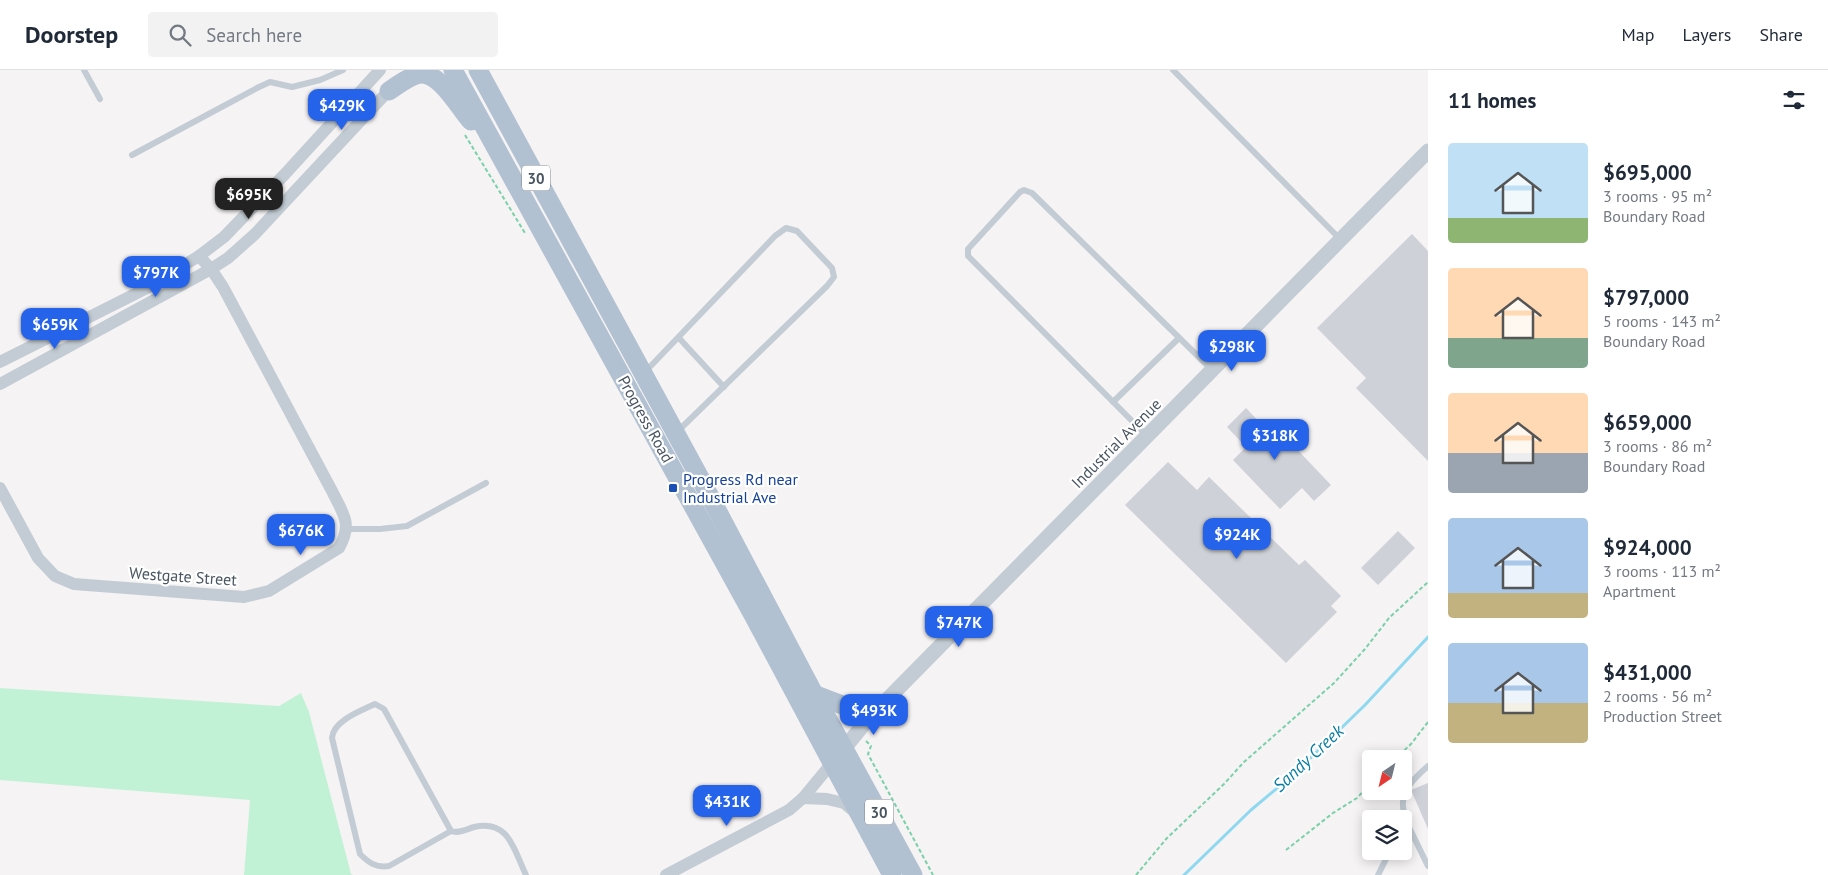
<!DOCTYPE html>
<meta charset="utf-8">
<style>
body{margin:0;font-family:"PT Sans",sans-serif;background:#f2f2f3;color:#1f2937;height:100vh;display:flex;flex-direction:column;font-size:19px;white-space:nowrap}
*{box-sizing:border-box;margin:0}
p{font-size:16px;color:#747a83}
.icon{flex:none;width:28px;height:28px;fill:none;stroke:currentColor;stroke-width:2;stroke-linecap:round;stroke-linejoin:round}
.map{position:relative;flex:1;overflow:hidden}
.sheet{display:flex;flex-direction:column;background:#fff;width:400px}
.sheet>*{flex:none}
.needle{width:32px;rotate:215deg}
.buttons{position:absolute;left:1362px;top:680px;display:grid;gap:10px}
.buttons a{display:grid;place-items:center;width:50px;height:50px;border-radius:5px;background:#fff;box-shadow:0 2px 12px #0003;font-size:25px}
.price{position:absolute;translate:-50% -42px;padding:0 11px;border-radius:10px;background:#2563eb;color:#fff;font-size:16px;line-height:32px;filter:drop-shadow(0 1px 2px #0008)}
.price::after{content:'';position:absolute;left:50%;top:30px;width:15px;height:11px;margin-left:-8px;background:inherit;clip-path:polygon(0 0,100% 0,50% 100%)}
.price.selected{background:#222;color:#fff}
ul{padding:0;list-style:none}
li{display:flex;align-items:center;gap:15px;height:125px;padding:0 20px}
li span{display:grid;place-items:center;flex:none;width:140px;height:100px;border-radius:5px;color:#555}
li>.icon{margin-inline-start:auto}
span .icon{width:60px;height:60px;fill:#fffc;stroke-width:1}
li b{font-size:21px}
h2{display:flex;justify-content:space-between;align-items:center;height:60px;padding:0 20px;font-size:21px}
header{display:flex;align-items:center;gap:30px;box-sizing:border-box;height:70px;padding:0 25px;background:#fff;border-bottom:1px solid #e0e1e3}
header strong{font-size:24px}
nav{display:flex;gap:28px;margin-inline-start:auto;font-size:18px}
.search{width:350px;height:45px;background:#f2f2f3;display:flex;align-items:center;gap:12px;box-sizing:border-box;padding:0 18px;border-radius:5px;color:#747a83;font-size:19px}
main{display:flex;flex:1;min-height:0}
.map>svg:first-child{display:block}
.green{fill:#c1f2d6}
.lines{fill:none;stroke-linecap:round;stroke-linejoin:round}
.stream{stroke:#8ed8f0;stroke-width:3}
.building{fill:#ced1d7}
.path{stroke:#78d1a9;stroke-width:2;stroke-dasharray:4 2.5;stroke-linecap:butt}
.service{stroke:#c3ccd4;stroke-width:6}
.minor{stroke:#c3ccd4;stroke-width:12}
.tertiary{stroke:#c3ccd4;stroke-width:15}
.primary{stroke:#b2c1d1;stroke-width:19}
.transit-dot{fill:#1a4fb4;stroke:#fff;stroke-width:2}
.labels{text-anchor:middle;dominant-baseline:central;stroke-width:4.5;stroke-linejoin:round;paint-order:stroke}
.shield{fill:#fff;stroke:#808890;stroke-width:1}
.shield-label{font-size:15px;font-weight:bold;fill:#495561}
.street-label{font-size:16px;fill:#495561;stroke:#fff}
.transit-label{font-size:16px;fill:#164399;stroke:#fff;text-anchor:start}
.water-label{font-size:18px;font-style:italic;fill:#097ea5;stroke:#fff}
</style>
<header>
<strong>Doorstep</strong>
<div class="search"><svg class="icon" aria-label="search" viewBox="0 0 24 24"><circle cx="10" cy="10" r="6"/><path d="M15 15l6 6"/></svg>Search here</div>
<nav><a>Map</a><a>Layers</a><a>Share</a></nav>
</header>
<main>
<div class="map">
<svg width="1428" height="805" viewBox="0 0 1428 805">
<rect width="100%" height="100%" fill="#f5f3f3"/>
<path class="green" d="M0 618 279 636 301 623 309 642 351 804 353 805H244L250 730 0 710Z"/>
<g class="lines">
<path class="stream" d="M1184 805 1251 740 1294 704 1365 635 1428 567"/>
</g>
<g class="building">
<path d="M1412 164 1428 181V391L1356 318 1366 308 1317 258Z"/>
<path d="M1246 338 1263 356 1269 350 1331 415 1314 431 1302 418 1280 439 1233 390 1246 377 1227 357Z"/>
<path d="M1168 392 1197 420 1209 407 1299 495 1305 490 1341 526 1331 536 1337 542 1286 593 1125 435Z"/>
<path d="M1398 461 1415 478 1378 515 1361 498Z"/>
<path d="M1428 713V759L1411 720Z"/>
</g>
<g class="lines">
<g class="path">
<path d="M465 65 525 163"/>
<path d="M866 671 871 676 868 684 933 805"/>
<path d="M1395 689 1411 674 1428 652"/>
<path d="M1286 780 1333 743 1357 728 1371 713"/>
<path d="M1136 805 1167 768 1224 714 1244 692 1334 613 1365 579 1389 548 1428 512"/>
</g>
<g class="service">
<path d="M84 0 100 29"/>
<path d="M1173 0 1340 169"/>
<path d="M132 85 259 17 270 12 292 17 320 10 343 0"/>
<path d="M679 268 724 317"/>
<path d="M645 302 775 166 786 158 797 161 832 198 834 207 827 216 678 361"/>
<path d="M1113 332 1179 268"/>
<path d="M1146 365 968 186V179L1020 122 1024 120 1032 123 1212 300"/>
<path d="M346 459H380L407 456 486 413"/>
<path d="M1405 749 1428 796"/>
<path d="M1404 752C1406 746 1402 739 1403 732 1404 717 1417 706 1428 696"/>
<path d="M451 761 384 639 375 634C360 641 333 651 332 668L360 784C369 793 376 798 389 796L451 761C459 764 467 759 474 757 509 749 514 780 526 805"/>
<path d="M1378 805 1390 781"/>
</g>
<g class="minor">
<path d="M0 292 147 218 199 186 224 167 285 104 380 0"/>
<path d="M0 314 211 199 228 188 255 164 393 16"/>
<path d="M0 418 38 488 55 506 74 514 244 527 269 521 339 478C353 453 343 444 332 421L223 217 211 199 199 186"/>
<path d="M803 728 827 729 844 733 856 743"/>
<path d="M666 805 789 740 803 728 832 693"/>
</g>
<path class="tertiary" d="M838 686 868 649 1428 81"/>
<g class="primary">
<path d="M453 0 752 543 892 805"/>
<path d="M478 0 700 408 814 624 913 805"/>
<path d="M389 21C396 16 412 5 420 4 440 2 459 38 471 51"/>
<path d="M814 624C844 636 850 641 883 635"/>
</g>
</g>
<rect class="transit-dot" x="668" y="413" width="10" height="10" rx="2.5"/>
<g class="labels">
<g class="shield">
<rect x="522" y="95.5" width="28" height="25" rx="4"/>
<rect x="865" y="729.5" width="28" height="25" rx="4"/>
</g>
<g class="shield-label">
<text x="536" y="108">30</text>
<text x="879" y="742">30</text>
</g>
<g class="street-label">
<text transform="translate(646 349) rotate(61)">Progress Road</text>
<text transform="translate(1116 373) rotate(-45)">Industrial Avenue</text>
<text transform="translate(183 506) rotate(4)">Westgate Street</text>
</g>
<g class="transit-label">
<text x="683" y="409">Progress Rd near<tspan x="683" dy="18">Industrial Ave</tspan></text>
</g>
<g class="water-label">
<text transform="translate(1308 688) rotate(-43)">Sandy Creek</text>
</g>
</g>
</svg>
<div class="buttons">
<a><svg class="needle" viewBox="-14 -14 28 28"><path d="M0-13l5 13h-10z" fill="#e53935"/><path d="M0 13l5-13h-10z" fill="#747a83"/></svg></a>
<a><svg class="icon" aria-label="layers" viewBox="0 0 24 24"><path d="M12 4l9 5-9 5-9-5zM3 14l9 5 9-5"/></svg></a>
</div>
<b class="price" style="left:342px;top:61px">$429K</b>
<b class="price selected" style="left:249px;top:150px">$695K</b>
<b class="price" style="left:156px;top:228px">$797K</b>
<b class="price" style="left:55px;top:280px">$659K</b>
<b class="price" style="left:1232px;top:302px">$298K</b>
<b class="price" style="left:1275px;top:391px">$318K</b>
<b class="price" style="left:301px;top:486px">$676K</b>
<b class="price" style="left:1237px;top:490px">$924K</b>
<b class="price" style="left:959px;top:578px">$747K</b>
<b class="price" style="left:874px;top:666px">$493K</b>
<b class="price" style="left:727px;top:757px">$431K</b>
</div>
<section class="sheet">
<h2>11 homes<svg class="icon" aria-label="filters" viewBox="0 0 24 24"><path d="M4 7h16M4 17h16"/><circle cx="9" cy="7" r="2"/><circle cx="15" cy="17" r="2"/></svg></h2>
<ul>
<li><span style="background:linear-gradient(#bfe0f5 75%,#8fb573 0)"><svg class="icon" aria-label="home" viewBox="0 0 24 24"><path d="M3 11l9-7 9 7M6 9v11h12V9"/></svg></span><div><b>$695,000</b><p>3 rooms · 95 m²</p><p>Boundary Road</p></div></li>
<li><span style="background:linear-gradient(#ffd9b3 70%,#7fa58c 0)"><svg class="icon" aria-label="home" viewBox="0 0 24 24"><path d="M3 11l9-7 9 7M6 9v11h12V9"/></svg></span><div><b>$797,000</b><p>5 rooms · 143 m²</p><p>Boundary Road</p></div></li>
<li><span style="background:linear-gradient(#ffd9b3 60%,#9aa5b1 0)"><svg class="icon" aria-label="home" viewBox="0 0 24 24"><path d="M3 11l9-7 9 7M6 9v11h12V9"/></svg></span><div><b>$659,000</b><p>3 rooms · 86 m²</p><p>Boundary Road</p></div></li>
<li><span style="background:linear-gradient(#a9c7e8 75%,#c2b280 0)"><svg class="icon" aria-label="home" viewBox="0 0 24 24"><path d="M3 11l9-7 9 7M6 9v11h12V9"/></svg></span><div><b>$924,000</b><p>3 rooms · 113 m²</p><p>Apartment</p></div></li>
<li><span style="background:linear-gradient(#a9c7e8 60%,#c2b280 0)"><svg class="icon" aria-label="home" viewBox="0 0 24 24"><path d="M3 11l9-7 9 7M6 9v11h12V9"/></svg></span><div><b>$431,000</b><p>2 rooms · 56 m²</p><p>Production Street</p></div></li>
</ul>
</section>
</main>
